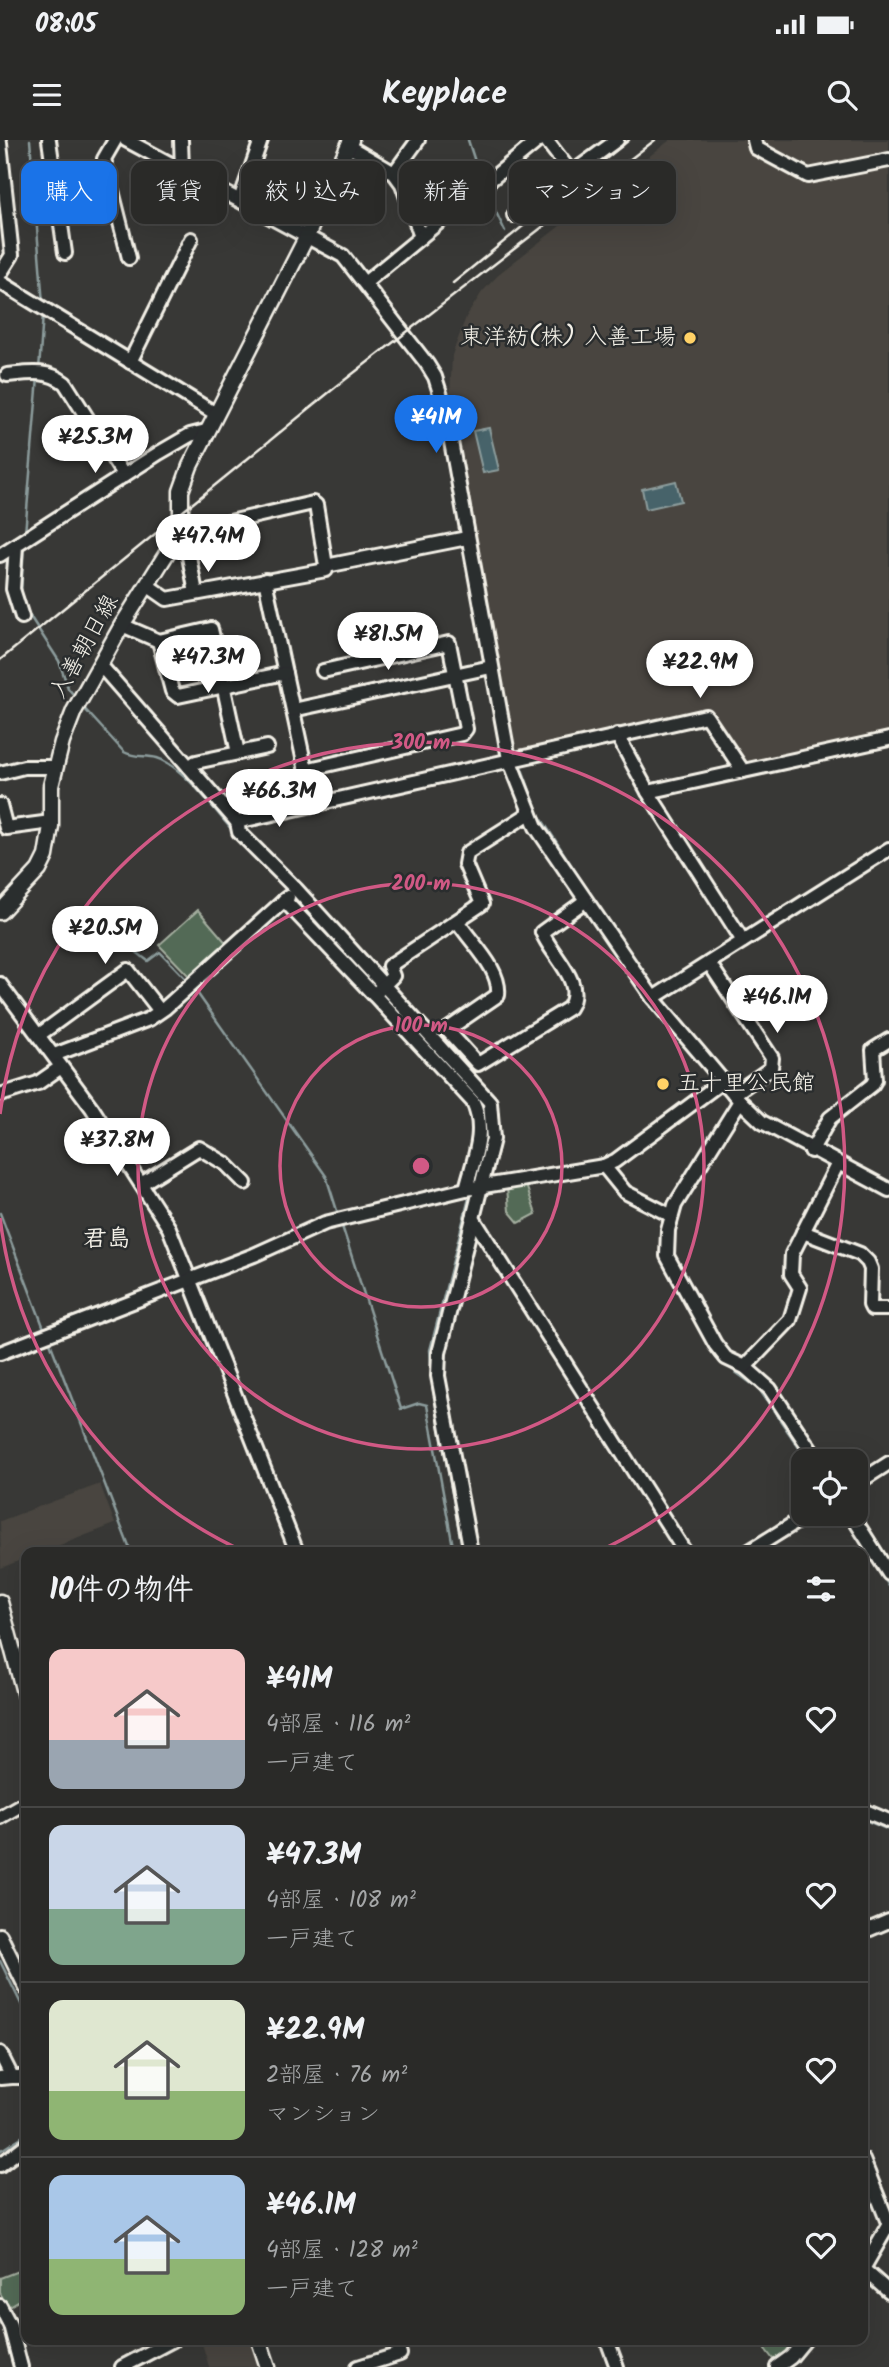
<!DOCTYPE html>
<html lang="ja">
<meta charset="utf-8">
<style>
body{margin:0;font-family:Kalam,"Klee One",sans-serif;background:#323230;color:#f1f3f6;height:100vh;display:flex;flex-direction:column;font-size:26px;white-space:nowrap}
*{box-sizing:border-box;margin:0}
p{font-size:23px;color:#a5a7a8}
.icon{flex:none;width:38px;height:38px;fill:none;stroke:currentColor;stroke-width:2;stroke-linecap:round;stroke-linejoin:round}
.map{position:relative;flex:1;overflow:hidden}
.panel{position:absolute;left:21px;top:1407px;width:847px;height:798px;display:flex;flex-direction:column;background:#2a2a28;border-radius:14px;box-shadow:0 7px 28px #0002,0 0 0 2px #464645}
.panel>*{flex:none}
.guide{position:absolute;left:21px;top:21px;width:847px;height:63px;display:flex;gap:14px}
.buttons{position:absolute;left:791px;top:1309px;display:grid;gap:14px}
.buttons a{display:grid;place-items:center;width:77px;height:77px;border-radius:14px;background:#2a2a28;box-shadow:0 7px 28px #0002,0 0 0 2px #464645;font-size:35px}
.price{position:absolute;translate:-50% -60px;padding:0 16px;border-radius:24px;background:#fff;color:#222;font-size:23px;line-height:46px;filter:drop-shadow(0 2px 4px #0008)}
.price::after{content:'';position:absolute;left:50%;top:42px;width:21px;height:16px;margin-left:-10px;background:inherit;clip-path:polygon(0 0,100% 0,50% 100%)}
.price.on{background:#1a73e8;color:#fff}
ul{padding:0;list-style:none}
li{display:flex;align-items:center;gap:21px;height:175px;padding:0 28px}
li+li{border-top:2px solid #464645}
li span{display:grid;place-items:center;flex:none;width:196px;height:140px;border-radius:14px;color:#555}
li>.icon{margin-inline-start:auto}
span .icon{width:84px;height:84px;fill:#fffc;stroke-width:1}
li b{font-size:30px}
h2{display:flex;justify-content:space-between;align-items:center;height:84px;padding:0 28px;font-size:30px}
.tag{padding:0 24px;border-radius:14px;background:#2a2a28;box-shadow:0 7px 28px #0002,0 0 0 2px #464645;font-size:24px;line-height:63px}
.tag.on{background:#1a73e8;color:#fff}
.status{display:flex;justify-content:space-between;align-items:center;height:49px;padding:0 35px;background:#2a2a28;direction:ltr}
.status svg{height:19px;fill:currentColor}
header{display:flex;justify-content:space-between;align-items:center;height:91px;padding:0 28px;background:#2a2a28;font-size:32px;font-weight:700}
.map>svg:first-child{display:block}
.built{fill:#48453f}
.green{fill:#536a56;stroke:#a4ae9f;stroke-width:2}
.water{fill:#47646a;stroke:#8c9c9c;stroke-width:2}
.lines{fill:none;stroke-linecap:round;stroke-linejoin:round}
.stream{stroke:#8c9c9c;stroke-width:2.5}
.minor-casing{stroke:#f4f1e8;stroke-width:18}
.major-casing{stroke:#f4f1e8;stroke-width:19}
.minor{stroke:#2a2d2e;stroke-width:12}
.major{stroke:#2a2d2e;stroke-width:14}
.rail{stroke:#f4f1e8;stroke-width:2.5}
.ring{fill:none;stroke:#d15985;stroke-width:3.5}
.poi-dot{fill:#ffd166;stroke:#2a2d2e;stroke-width:2.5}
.labels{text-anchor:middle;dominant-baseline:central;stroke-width:5;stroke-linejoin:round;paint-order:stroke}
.poi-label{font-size:23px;fill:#f4f1e8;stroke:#2a2d2e;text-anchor:end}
.street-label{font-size:23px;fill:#f4f1e8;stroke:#2a2d2e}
.neighbourhood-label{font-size:24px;font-weight:bold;fill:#f4f1e8;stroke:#2a2d2e}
.centre{fill:#d15985;stroke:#2a2d2e;stroke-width:3.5}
.ring-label{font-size:21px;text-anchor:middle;font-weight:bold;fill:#d15985;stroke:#2a2d2e;stroke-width:5;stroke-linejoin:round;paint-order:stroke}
</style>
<div class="status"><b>08:05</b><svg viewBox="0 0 49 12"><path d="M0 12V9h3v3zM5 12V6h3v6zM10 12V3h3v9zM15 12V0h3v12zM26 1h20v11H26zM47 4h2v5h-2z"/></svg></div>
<header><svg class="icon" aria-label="menu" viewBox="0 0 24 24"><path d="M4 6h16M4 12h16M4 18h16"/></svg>Keyplace<svg class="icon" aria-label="search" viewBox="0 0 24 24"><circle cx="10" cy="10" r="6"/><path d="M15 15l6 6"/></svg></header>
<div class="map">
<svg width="889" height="2227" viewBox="0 0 889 2227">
<rect width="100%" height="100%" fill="#383836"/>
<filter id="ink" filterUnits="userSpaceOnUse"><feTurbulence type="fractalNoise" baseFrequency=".0143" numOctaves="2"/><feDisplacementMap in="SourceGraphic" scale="14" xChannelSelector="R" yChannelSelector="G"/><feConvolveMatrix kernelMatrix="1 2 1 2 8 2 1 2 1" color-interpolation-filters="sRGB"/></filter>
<g filter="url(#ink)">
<g class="built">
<path d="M670 0H889V592L745 625 708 573 517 613 450 257 452 215 466 177 482 152 501 132Z"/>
<path d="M100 1344 115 1384 42 1412H26V1418L1 1428 0 1381Z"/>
<path d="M201 2200H254L263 2227H209Z"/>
</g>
<g class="green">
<path d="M198 770 228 805 191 838 159 805Z"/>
<path d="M526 1045 536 1074 519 1083 509 1071 507 1047Z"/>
<path d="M26 2128V2156L8 2167 0 2153V2138Z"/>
<path d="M758 2200H798L776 2223Z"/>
</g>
<g class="water">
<path d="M489 288 499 330 483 333 473 291Z"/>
<path d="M676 341 681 361 646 369 642 349Z"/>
</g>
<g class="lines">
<g class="stream">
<path d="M30 0 43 164"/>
<path d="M468 0 481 40"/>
<path d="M485 49 505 91"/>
<path d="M39 230 43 174"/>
<path d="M25 394 38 237"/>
<path d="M24 464 21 454 24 404"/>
<path d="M26 470 59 521 68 548 76 558"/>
<path d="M82 566 124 612C135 618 145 615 157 618 183 626 215 671 234 692"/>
<path d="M519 621 539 675 601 771"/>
<path d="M281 743 341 807"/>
<path d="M104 787 148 821 160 812 189 842"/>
<path d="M193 847 326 1036 339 1077"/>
<path d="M660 857 674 873"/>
<path d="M721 929 732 942 733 946"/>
<path d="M454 931 463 942"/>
<path d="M478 1028 487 997"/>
<path d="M0 1073 45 1191"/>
<path d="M341 1083 401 1269 419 1263 427 1265 454 1412"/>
<path d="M662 1109V1095"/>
<path d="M667 1129 697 1184"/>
<path d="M48 1197 131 1412"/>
<path d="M711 1208 716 1218 759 1249 808 1321"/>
<path d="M842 1374 889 1446"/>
<path d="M463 1412 433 1250 430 1210 470 1054"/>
<path d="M863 1679 889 1690"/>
<path d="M0 1821 26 1874"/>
<path d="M0 2011 26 1994"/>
</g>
<defs>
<g id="minor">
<path d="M49 0 65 113"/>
<path d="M115 0 104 19 129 118"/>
<path d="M126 0 343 116 427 224 435 237 445 269 509 619 536 687 653 858 740 961 762 982 889 1050"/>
<path d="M181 0 182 30"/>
<path d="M418 0 394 33 402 44 421 97"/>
<path d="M546 0 573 35"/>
<path d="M754 0 756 8 808 36 889 20"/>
<path d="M0 3 12 115 0 134"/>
<path d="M348 6 394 33"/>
<path d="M240 60 261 0"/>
<path d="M514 75 617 0"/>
<path d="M0 142 216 274"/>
<path d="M366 142 539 0"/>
<path d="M130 222 191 99"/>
<path d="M7 235C29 233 47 229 65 243L124 336"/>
<path d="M16 405 13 449 22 477"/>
<path d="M0 415 159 313 190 295 206 291"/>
<path d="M265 440 313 664"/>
<path d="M147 445 167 459 326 430V426L467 398"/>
<path d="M196 453 187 406 195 390 313 363 316 365 326 426"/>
<path d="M122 485 159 501 211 489 238 613"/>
<path d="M159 501 172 551 178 556 285 533"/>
<path d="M101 526 237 682 239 692 296 749 490 962 493 999 439 1213 438 1236 471 1412"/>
<path d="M293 570 491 527"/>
<path d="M617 595 648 652 743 801"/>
<path d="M189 627 196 622 267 607"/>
<path d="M305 630 462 594 466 589 449 503 323 531"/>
<path d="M0 633 24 627H54"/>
<path d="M648 652 889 599"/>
<path d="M0 665 6 688 51 682"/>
<path d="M237 682 706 576 743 631"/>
<path d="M284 760 374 855 393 836 389 826 482 764 465 724 467 713 530 673"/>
<path d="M458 782C472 804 501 829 498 855L447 890 478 924 569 868C586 842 551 816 542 792L585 761"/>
<path d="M709 823 772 918 771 928 734 954"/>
<path d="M0 844 92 968 169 1088 297 1412"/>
<path d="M374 855 473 962C487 991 473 1020 466 1049"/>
<path d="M653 858 889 709"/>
<path d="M39 895 128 830 160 871"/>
<path d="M54 915 149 879 165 868 288 757"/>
<path d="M0 955 38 943 61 927"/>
<path d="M740 961 675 1065 668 1090 667 1116 715 1204 726 1218 745 1227 770 1249 818 1321"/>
<path d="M811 1011 830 978 872 945 875 940 873 910 889 900"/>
<path d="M604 1026 625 1052 670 1075"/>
<path d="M141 1044 199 1008 226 1024 245 1043"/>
<path d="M473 1078 685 1412"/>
<path d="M803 1092 860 1114 868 1122 871 1129 870 1165 872 1169H889"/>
<path d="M0 1213 254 1115 325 1083 466 1049 604 1026 615 1021 723 941"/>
<path d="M745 1227 790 1180 800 1148 791 1134 792 1114 837 1025"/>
<path d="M856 1344 889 1323"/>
<path d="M851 1374 889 1434"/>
<path d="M748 1412 809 1374"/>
<path d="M863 1670 889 1681"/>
<path d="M0 1677 26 1662"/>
<path d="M863 1792 889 1781"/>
<path d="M0 1795 26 1848"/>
<path d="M0 1913 12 1937 0 1938"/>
<path d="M12 1937H26"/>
<path d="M863 2020 889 2085"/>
<path d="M0 2025 26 2005"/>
<path d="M863 2129 889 2084"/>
<path d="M863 2129 889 2152"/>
<path d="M0 2166 10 2185 21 2227"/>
<path d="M607 2200 617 2227"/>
<path d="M122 2227 173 2200"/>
<path d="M358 2227 400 2214 395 2200"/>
<path d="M777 2227 791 2217 805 2200"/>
</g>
<g id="major">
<path d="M0 772 39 730 46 716 51 686V646L62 602 74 571 122 485 177 397 181 380V351L190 326 306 98 351 0"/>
<path d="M0 1462 26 1560"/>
<path d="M259 2200 268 2227"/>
</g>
</defs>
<use href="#minor" class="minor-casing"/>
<use href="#major" class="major-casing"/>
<use href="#minor" class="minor"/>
<use href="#major" class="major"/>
<g class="rail">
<path d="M453 143 629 0"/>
<path d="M0 520 337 246 655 0"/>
</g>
</g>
</g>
<g class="ring">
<circle cx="421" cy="1026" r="141"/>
<circle cx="421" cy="1026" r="283"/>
<path d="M245 1412A424 424 0 0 1 0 1078M0 974A424 424 0 1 1 597 1412"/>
</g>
<g class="poi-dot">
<circle cx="690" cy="198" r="7"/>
<circle cx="663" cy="944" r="7"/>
</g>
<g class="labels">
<g class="poi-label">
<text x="676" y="198">東洋紡(株) 入善工場</text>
<text x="677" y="944" text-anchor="start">五十里公民館</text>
</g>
<g class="street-label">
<text transform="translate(85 507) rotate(-61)">入善朝日線</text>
</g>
<g class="neighbourhood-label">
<text x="107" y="1099">君島</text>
</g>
</g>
<circle cx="421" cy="1026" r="10" class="centre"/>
<g class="ring-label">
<text x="421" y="609">300 m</text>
<text x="421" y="750">200 m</text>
<text x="421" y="892">100 m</text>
</g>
</svg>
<div class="buttons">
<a><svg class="icon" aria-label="locate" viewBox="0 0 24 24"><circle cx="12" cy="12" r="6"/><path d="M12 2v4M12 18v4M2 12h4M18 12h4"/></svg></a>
</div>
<b class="price on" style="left:436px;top:315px">¥41M</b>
<b class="price" style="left:95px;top:335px">¥25.3M</b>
<b class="price" style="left:208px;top:434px">¥47.4M</b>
<b class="price" style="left:388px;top:532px">¥81.5M</b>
<b class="price" style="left:208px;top:555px">¥47.3M</b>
<b class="price" style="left:700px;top:560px">¥22.9M</b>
<b class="price" style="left:279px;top:689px">¥66.3M</b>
<b class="price" style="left:105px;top:826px">¥20.5M</b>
<b class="price" style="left:777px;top:895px">¥46.1M</b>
<b class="price" style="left:117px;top:1038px">¥37.8M</b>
<div class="guide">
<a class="tag on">購入</a>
<a class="tag">賃貸</a>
<a class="tag">絞り込み</a>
<a class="tag">新着</a>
<a class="tag">マンション</a>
</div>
<section class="panel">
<h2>10件の物件<svg class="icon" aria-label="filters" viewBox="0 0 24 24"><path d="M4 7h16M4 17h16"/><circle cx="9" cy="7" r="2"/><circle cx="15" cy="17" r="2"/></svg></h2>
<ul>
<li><span style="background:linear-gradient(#f6c9c9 65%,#9aa5b1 0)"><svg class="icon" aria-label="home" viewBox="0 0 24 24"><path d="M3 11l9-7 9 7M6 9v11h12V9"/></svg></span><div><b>¥41M</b><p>4部屋 · 116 m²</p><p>一戸建て</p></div><svg class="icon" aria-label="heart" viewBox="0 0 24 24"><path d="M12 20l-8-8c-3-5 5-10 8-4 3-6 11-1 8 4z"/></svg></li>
<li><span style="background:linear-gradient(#c9d6e8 60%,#7fa58c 0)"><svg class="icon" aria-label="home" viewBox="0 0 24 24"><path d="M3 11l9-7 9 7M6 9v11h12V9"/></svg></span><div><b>¥47.3M</b><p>4部屋 · 108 m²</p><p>一戸建て</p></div><svg class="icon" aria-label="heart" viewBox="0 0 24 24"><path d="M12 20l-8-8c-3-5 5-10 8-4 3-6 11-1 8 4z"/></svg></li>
<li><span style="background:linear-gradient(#dfe7d0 65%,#8fb573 0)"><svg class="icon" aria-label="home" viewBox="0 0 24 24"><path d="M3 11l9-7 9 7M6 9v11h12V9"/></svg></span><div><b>¥22.9M</b><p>2部屋 · 76 m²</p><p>マンション</p></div><svg class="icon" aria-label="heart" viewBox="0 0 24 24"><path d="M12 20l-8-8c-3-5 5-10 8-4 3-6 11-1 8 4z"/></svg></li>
<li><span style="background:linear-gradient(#a9c7e8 60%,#8fb573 0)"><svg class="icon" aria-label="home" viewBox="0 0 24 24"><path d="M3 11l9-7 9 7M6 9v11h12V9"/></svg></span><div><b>¥46.1M</b><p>4部屋 · 128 m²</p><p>一戸建て</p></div><svg class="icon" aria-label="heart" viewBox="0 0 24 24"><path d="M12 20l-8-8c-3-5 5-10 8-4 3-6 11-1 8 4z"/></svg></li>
</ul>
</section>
</div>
